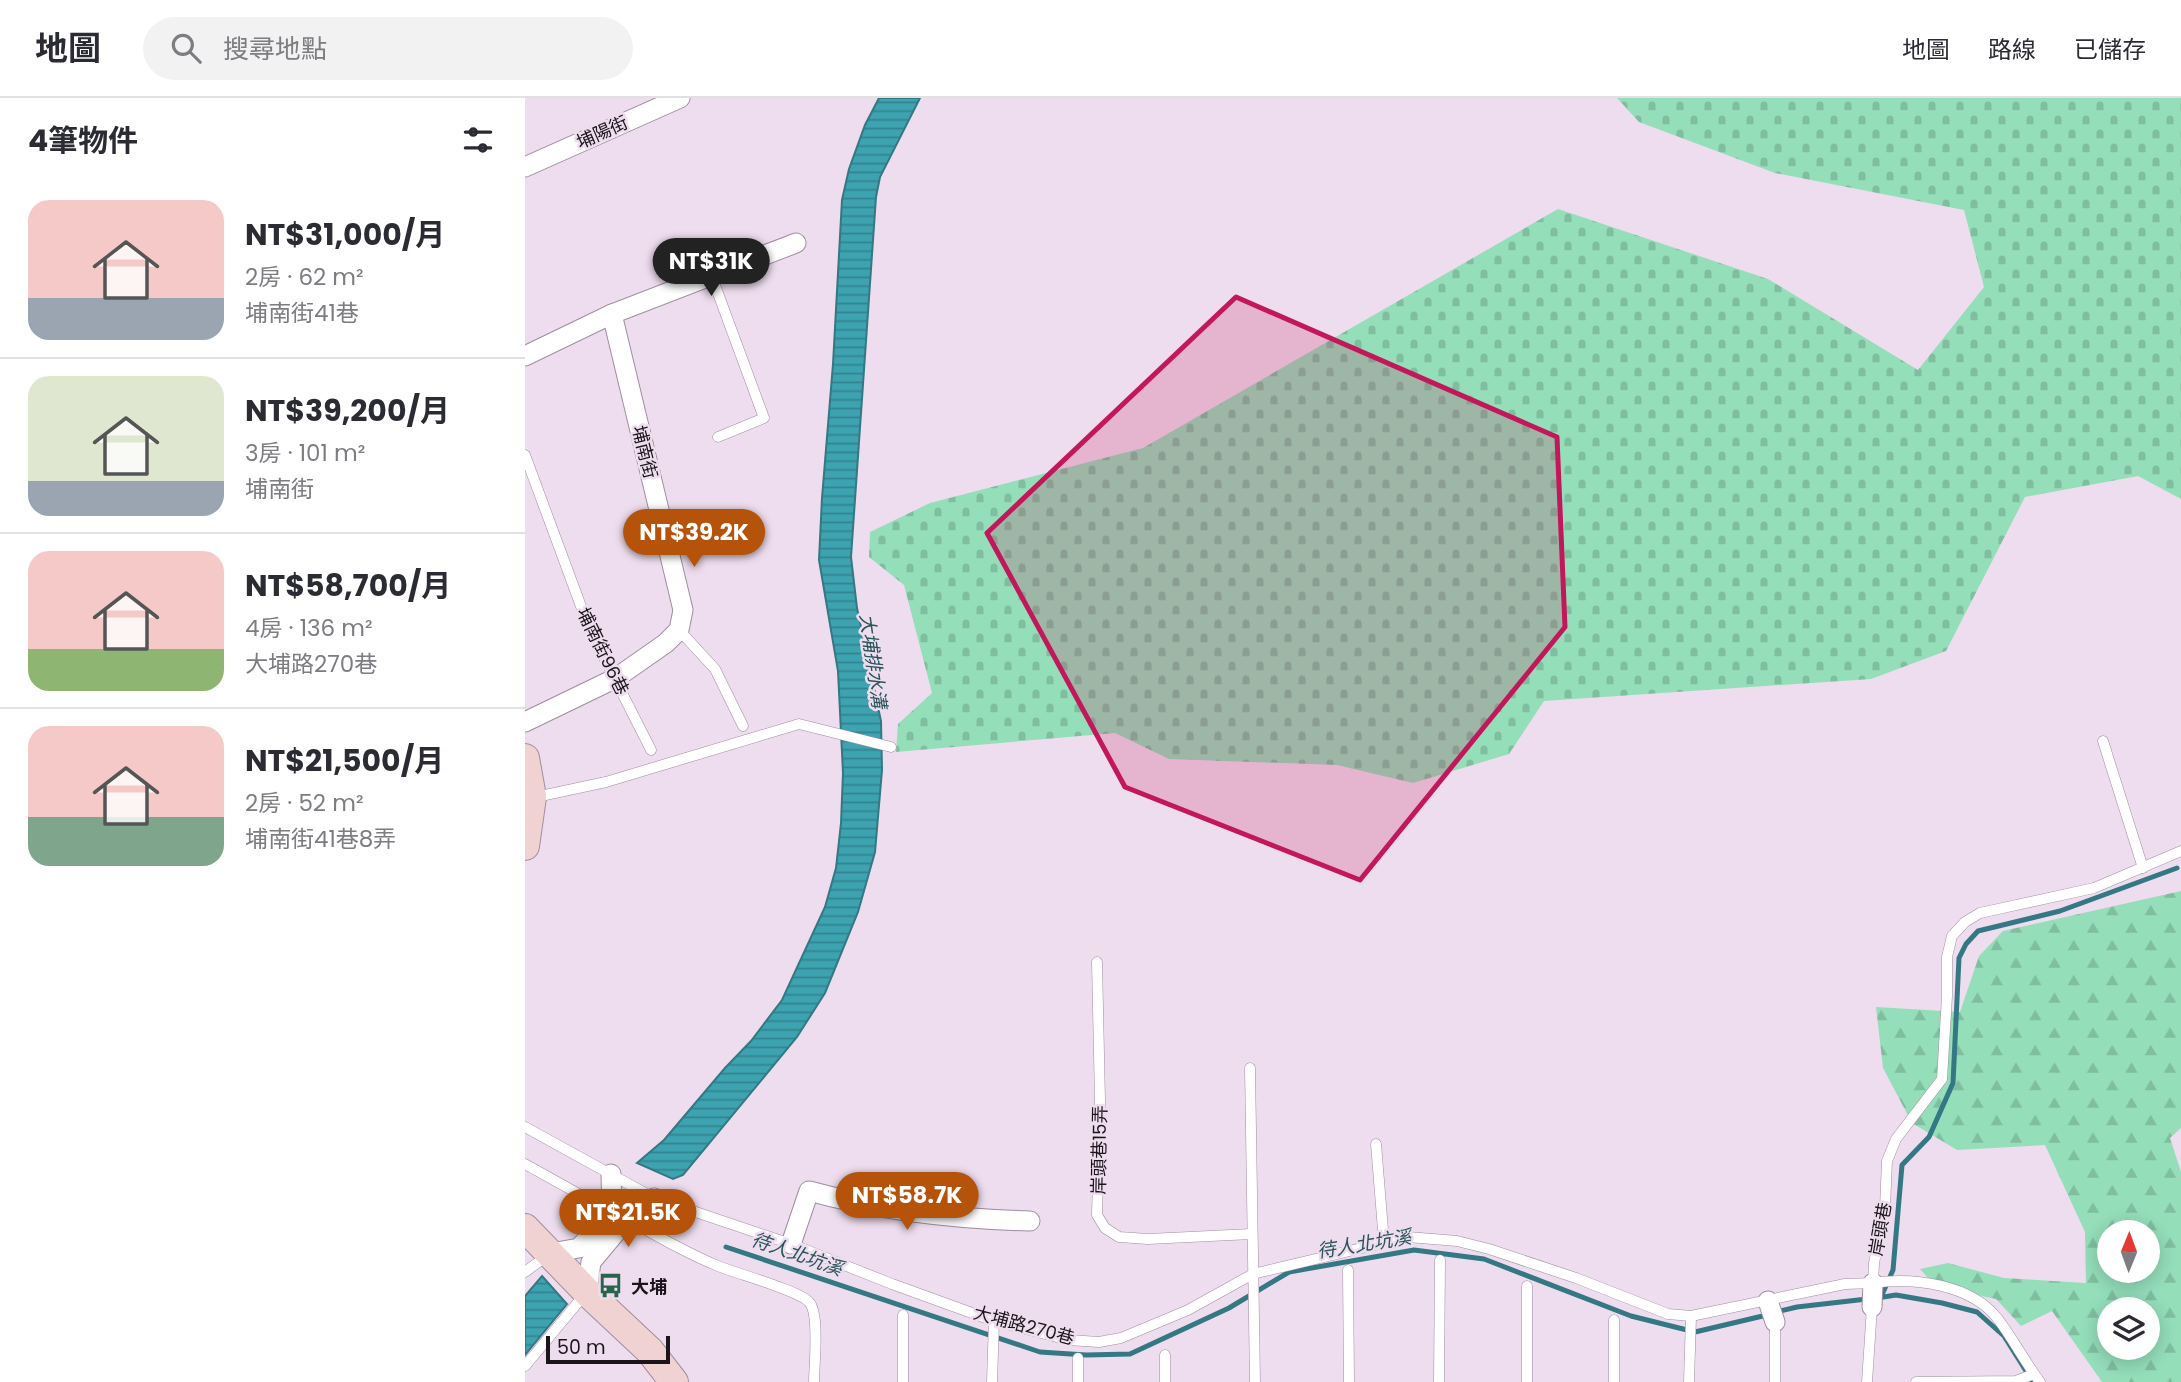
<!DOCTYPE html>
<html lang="zh-TW">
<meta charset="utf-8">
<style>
body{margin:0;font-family:Poppins,"Noto Sans TC",sans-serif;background:#f2f2f3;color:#2b2b33;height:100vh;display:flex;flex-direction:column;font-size:26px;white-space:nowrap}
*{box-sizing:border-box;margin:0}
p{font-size:23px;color:#7c7c81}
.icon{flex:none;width:38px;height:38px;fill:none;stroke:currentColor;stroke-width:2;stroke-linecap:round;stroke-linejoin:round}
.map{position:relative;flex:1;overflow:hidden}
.details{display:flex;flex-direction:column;background:#fff;width:525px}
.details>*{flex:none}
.needle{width:46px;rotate:1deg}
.fabs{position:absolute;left:1572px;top:1122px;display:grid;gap:14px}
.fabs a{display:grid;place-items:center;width:63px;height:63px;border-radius:50%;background:#fff;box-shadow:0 4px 18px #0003;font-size:35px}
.scale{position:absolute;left:21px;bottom:18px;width:124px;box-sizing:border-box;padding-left:7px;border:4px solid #1b151b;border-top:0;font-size:19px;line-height:24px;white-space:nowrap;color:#1b151b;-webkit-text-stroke:5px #ede;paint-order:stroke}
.price{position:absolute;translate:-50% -60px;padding:0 16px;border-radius:24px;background:#b45309;color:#fff;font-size:23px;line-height:46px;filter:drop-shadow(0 2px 4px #0008)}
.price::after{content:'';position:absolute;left:50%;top:42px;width:21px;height:16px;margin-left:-10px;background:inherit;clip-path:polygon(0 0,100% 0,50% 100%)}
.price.selected{background:#222;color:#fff}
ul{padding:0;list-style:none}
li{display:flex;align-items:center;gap:21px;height:175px;padding:0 28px}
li+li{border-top:2px solid #e1e1e2}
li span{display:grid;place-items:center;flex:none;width:196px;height:140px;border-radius:21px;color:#555}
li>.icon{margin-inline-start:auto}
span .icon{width:84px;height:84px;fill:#fffc;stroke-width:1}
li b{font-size:30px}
h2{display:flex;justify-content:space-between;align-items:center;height:84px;padding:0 28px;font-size:30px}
header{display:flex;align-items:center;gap:42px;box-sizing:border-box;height:98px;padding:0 35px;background:#fff;border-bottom:2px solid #e1e1e2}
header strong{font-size:33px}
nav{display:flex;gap:38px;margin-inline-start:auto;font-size:24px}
.search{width:490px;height:63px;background:#f2f2f3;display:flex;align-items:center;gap:18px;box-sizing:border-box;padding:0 24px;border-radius:38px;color:#7c7c81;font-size:26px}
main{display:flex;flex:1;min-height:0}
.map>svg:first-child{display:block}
.forest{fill:url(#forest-firs);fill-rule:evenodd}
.cemetery{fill:url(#cemetery-stones)}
.water{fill:url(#water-rules);stroke:#337883;stroke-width:2}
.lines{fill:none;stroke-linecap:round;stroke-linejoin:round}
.stream{stroke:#337883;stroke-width:5}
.lane-casing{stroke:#9e8e9e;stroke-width:11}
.street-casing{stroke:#9e8e9e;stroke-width:21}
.secondary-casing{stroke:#9e8e9e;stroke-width:30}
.lane{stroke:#fff;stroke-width:10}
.street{stroke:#fff;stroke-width:19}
.secondary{stroke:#f1d2d2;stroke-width:28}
.marked{fill:#c2185b;fill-opacity:0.2;stroke:#c2185b;stroke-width:5;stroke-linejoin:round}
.labels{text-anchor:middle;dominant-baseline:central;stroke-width:5;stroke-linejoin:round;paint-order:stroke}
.street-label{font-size:18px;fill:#1b151b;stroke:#ede}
.poi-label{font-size:18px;font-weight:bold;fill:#1b151b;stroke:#ede;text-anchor:start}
.water-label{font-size:19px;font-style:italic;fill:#28545a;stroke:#ede}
</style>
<header>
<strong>地圖</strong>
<div class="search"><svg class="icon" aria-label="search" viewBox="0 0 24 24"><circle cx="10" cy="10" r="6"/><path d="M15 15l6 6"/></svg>搜尋地點</div>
<nav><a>地圖</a><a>路線</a><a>已儲存</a></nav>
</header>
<main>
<section class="details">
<h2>4筆物件<svg class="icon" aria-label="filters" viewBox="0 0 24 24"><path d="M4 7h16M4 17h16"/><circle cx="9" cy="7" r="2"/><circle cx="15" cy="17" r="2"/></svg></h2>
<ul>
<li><span style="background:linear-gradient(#f6c9c9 70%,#9aa5b1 0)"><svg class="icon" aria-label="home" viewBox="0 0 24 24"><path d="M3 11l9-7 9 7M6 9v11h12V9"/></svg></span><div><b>NT$31,000/月</b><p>2房 · 62 m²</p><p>埔南街41巷</p></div></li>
<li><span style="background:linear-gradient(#dfe7d0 75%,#9aa5b1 0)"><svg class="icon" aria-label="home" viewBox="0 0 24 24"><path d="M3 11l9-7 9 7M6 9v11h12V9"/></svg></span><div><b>NT$39,200/月</b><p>3房 · 101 m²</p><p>埔南街</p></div></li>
<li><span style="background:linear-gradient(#f6c9c9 70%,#8fb573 0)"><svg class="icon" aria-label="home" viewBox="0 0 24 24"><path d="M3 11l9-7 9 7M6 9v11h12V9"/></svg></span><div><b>NT$58,700/月</b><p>4房 · 136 m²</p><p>大埔路270巷</p></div></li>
<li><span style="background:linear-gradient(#f6c9c9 65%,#7fa58c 0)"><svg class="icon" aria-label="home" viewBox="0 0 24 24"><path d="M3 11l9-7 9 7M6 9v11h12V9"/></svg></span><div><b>NT$21,500/月</b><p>2房 · 52 m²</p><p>埔南街41巷8弄</p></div></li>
</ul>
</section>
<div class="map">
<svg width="1656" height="1284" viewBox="0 0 1656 1284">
<defs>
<pattern id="forest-firs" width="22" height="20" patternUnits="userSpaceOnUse" patternTransform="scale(1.75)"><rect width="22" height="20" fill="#94deba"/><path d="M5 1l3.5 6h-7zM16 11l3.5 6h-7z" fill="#7fbe9f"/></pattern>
<pattern id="cemetery-stones" width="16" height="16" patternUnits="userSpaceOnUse" patternTransform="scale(1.75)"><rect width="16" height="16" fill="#94deba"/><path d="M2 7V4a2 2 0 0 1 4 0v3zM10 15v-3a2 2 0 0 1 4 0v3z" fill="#7fbe9f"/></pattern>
<pattern id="water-rules" width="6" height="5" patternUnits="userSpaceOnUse" patternTransform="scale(1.75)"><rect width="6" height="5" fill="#3da3b0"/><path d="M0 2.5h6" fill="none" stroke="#32848e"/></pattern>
</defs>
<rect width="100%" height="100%" fill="#ede"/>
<path class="forest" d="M1656 793V1030L1645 1040 1656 1074V1284H1577L1527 1213 1496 1228 1471 1201 1410 1188 1395 1171 1423 1165 1479 1180 1561 1185 1560 1134 1520 1047 1432 1052 1387 1025 1358 970 1351 909 1435 914 1454 858 1478 833ZM1584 1134H1622V1172H1584ZM1584 1211H1622V1250H1584Z"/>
<path class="cemetery" d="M1092 0H1656V401L1613 378 1500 399 1421 553 1346 581 1019 603 984 656 888 685 812 667 644 661 590 635 371 654 373 626 407 595 379 487 344 459 345 434 405 405 618 350 1033 111 1243 181 1393 272 1459 189 1439 112 1250 75 1114 24Z"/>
<g class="water">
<path d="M354 0H395L355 79 351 99 326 459 332 510 356 623 357 672 350 754 333 814 300 895 272 939 158 1077 148 1081 112 1065 139 1042 200 970 226 943 257 902 300 809 311 770 316 725 318 675 313 573 294 462 297 400 308 266 317 102 324 71 340 27Z"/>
<path d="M17 1178 42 1206 0 1257V1198Z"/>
</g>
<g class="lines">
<g class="stream">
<path d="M201 1149 515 1254 561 1257 605 1256 704 1210 764 1174 889 1152 959 1161 1106 1218 1170 1234 1242 1217"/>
<path d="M1356 1199 1368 1172 1377 1067 1404 1039 1428 985 1434 860 1441 846 1453 833 1535 813 1652 770"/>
<path d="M1352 1200 1371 1197 1417 1205 1452 1214 1479 1238 1508 1284"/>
<path d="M1251 1214 1272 1209 1342 1201"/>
</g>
<defs>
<g id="lane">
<path d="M187 179 239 320 193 339"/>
<path d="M0 357 64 530 126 652"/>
<path d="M154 532 190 571 218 628"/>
<path d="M1578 643 1618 770"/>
<path d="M11 699 81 684 274 626 366 649"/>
<path d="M572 864 575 1003 572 1117 580 1130 594 1139 623 1141 727 1136"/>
<path d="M725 970 730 1284"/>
<path d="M0 1029 129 1100 266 1146 367 1186 469 1223 544 1242 574 1244 596 1240 663 1212 728 1176 883 1139 932 1143 964 1151 1051 1180 1143 1216 1166 1218 1320 1186 1348 1185 1349 1165 1360 1110 1362 1063 1371 1041 1417 981 1422 898V859L1427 838 1440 824 1455 815 1569 790 1656 753"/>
<path d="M851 1046 859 1144"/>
<path d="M0 1066 88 1115"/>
<path d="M102 1121C132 1138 161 1155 193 1168 212 1176 273 1192 284 1204 295 1215 289 1267 289 1284"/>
<path d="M823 1172 824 1284"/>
<path d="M0 1174 23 1157"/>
<path d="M1348 1185C1388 1179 1446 1186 1473 1221 1488 1241 1500 1264 1515 1284"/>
<path d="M378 1217V1284"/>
<path d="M640 1257V1284"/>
<path d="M553 1260V1284"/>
<path d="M0 1268 60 1196"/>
<path d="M467 1284 469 1223"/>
<path d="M914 1284 915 1162"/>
<path d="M1002 1284V1188"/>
<path d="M1089 1284V1222"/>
<path d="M1164 1284 1166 1218"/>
<path d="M1250 1284V1224"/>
<path d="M1342 1284 1347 1209"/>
<path d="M1391 1284 1491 1283 1509 1276"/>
</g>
<g id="street">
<path d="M0 69 155 0"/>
<path d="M0 258 87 216 271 145"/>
<path d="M0 624 91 580 141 545 154 532 158 512 87 216"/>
<path d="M266 1146 284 1093C357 1113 430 1121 505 1123"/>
<path d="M26 1155 54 1150 87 1114 86 1076"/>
<path d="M62 1194 66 1164 102 1121 129 1100"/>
<path d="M1243 1203 1250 1224"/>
<path d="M1347 1209 1348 1185"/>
</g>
<g id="secondary">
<path d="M0 660 7 699 0 748"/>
<path d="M0 1130 62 1194 125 1253 149 1284"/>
</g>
</defs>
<use href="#lane" class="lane-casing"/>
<use href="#street" class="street-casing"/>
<use href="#secondary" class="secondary-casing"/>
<use href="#lane" class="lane"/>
<use href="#street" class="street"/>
<use href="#secondary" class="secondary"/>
</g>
<path class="marked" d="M711 199 1032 339 1040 529 835 782 600 689 462 435Z"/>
<defs>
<symbol id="bus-bare" viewBox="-9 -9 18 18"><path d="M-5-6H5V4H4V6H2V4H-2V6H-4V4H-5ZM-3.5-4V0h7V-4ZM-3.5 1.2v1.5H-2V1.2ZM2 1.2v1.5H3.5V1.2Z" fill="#2a634b" stroke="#ede" stroke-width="2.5" paint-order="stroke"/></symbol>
</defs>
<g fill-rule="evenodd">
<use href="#bus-bare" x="68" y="1170" width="35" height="35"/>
</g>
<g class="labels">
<g class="street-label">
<text transform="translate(77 34) rotate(-24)">埔陽街</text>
<text transform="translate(120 354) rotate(76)">埔南街</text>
<text transform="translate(78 553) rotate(64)">埔南街96巷</text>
<text transform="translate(574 1052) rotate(-89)">岸頭巷15弄</text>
<text transform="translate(1355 1131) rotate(-80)">岸頭巷</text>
<text transform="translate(499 1227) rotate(15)">大埔路270巷</text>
</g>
<g class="poi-label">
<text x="106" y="1188">大埔</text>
</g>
<g class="water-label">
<text transform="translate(348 563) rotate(82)">大埔排水溝</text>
<text transform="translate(839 1146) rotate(-9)">待人北坑溪</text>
<text transform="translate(272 1156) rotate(19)">待人北坑溪</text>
</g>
</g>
</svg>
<div class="fabs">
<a><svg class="needle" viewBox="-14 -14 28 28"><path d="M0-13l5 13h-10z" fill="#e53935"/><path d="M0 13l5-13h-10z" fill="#7c7c81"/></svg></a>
<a><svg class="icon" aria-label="layers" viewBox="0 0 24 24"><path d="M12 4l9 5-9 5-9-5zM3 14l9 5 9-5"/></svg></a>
</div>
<div class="scale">50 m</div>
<b class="price selected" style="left:186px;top:200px">NT$31K</b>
<b class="price" style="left:169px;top:471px">NT$39.2K</b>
<b class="price" style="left:382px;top:1134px">NT$58.7K</b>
<b class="price" style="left:103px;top:1151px">NT$21.5K</b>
</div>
</main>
